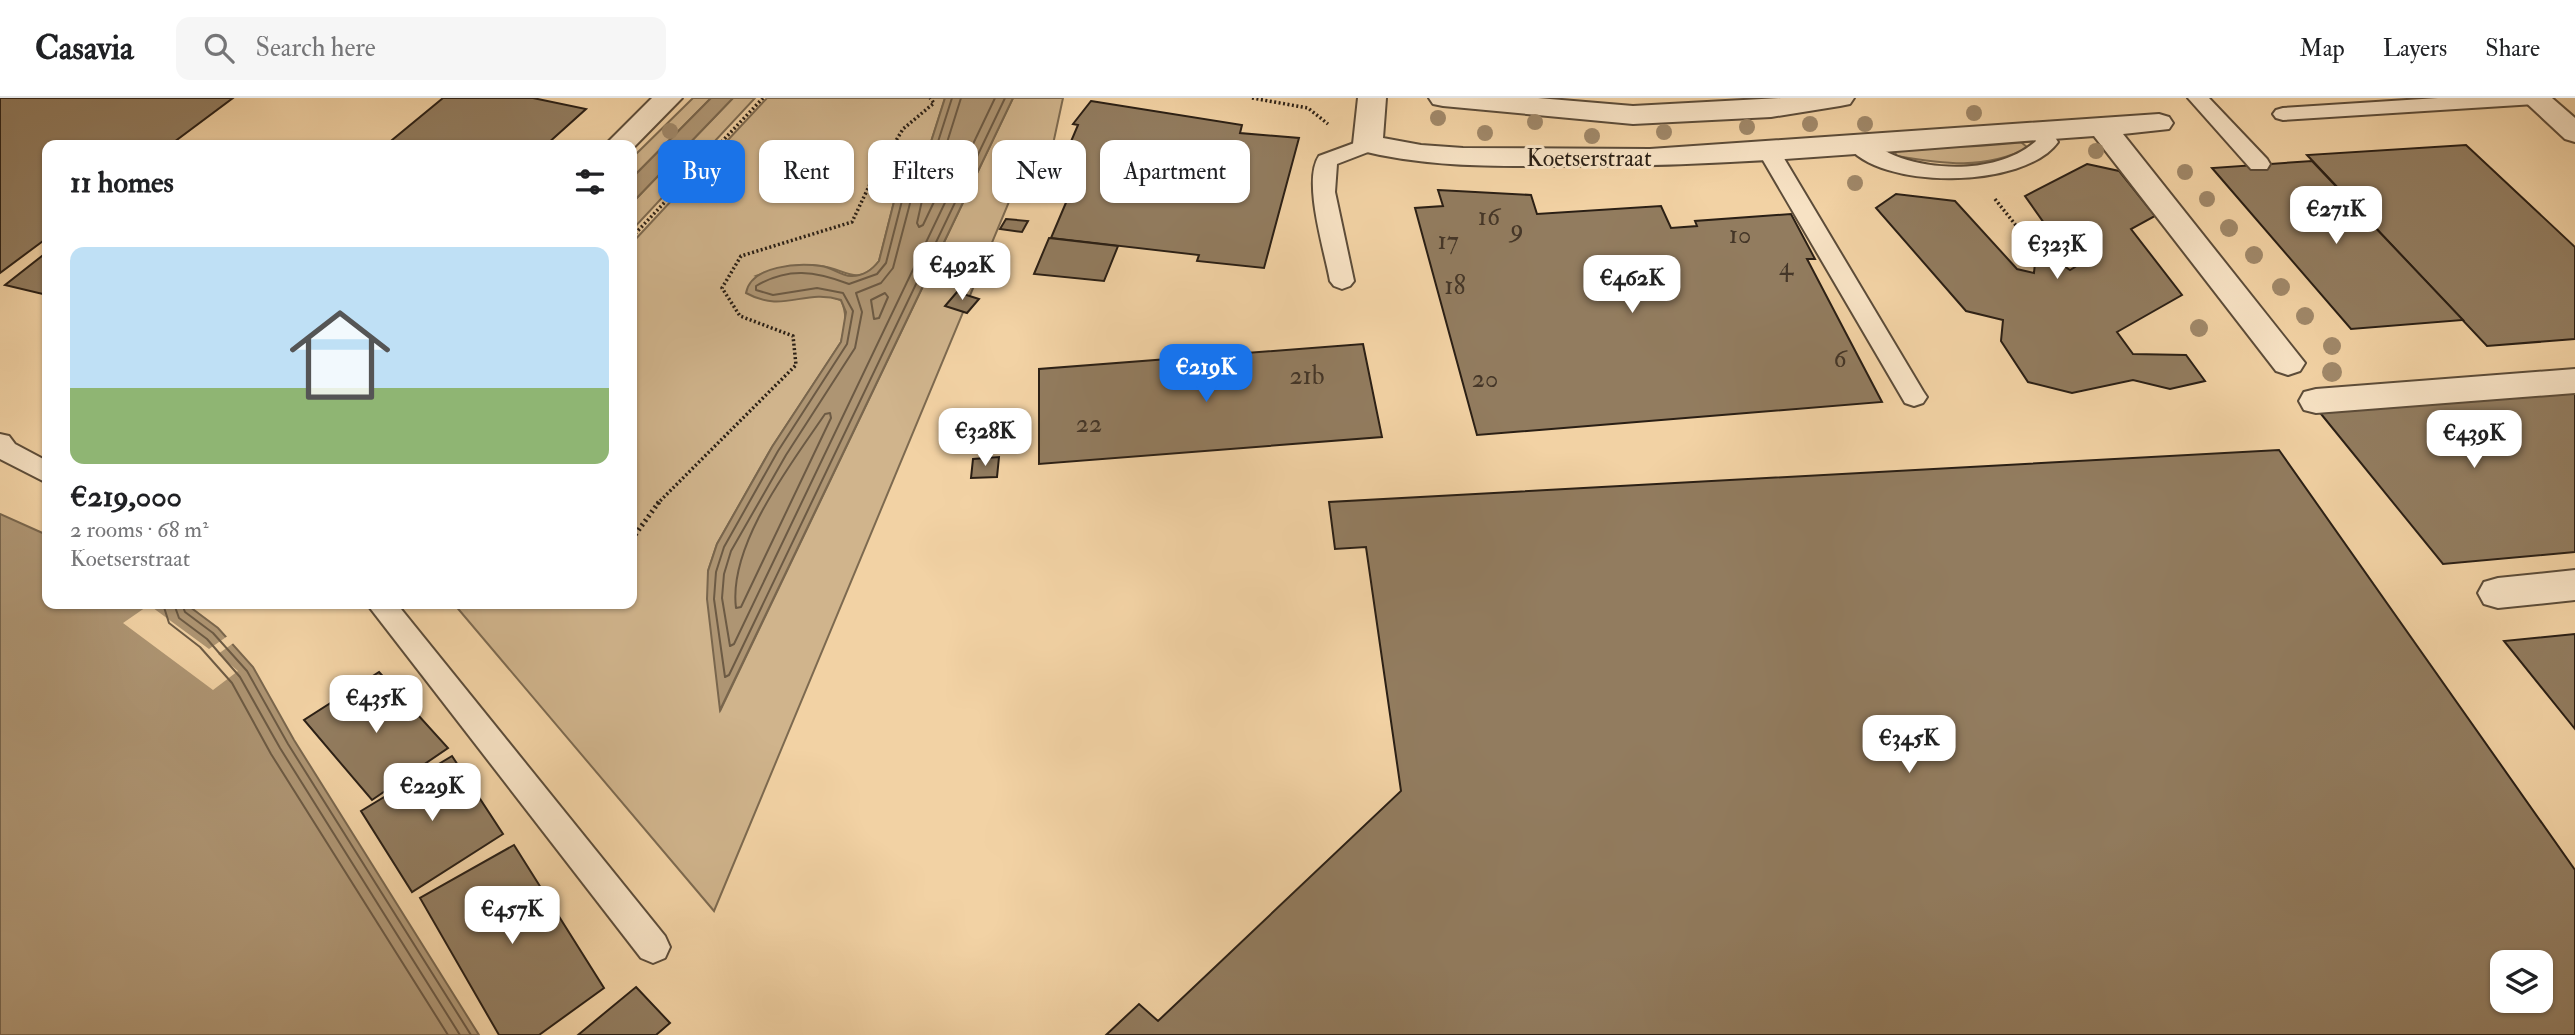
<!DOCTYPE html>
<meta charset="utf-8">
<style>
body{margin:0;font-family:"IM FELL Double Pica",serif;background:#f6f6f6;color:#202124;height:100vh;display:flex;flex-direction:column;font-size:26px;white-space:nowrap}
*{box-sizing:border-box;margin:0}
p{font-size:23px;color:#757577}
.icon{flex:none;width:38px;height:38px;fill:none;stroke:currentColor;stroke-width:2;stroke-linecap:round;stroke-linejoin:round}
.map{position:relative;flex:1;overflow:hidden}
.details{position:absolute;left:42px;top:42px;width:595px;height:469px;display:flex;flex-direction:column;background:#fff;border-radius:14px;box-shadow:0 2px 5px #0004}
.details>*{flex:none}
.hud{position:absolute;left:658px;top:42px;width:665px;height:63px;display:flex;gap:14px}
.controls{position:absolute;left:2490px;top:852px;display:grid;gap:14px}
.controls a{display:grid;place-items:center;width:63px;height:63px;border-radius:14px;background:#fff;box-shadow:0 2px 5px #0004;font-size:35px}
.price{position:absolute;translate:-50% -60px;padding:0 16px;border-radius:14px;background:#fff;color:#222;font-size:23px;line-height:46px;filter:drop-shadow(0 2px 4px #0008)}
.price::after{content:'';position:absolute;left:50%;top:42px;width:21px;height:16px;margin-left:-10px;background:inherit;clip-path:polygon(0 0,100% 0,50% 100%)}
.price.on{background:#1a73e8;color:#fff}
ul{padding:0;list-style:none}
li{display:grid;align-content:center;gap:14px;height:371px;padding:0 28px}
li span{display:grid;place-items:center;height:217px;border-radius:14px;color:#555}
li>.icon{margin-inline-start:auto}
span .icon{width:126px;height:126px;fill:#fffc;stroke-width:1}
li b{font-size:30px}
h2{display:flex;justify-content:space-between;align-items:center;height:84px;padding:0 28px;font-size:30px}
.pill{padding:0 24px;border-radius:14px;background:#fff;box-shadow:0 2px 5px #0004;font-size:24px;line-height:63px}
.pill.on{background:#1a73e8;color:#fff}
header{display:flex;align-items:center;gap:42px;box-sizing:border-box;height:98px;padding:0 35px;background:#fff;border-bottom:2px solid #e0e0e0}
header strong{font-size:33px}
nav{display:flex;gap:38px;margin-inline-start:auto;font-size:24px}
.search{width:490px;height:63px;background:#f6f6f6;display:flex;align-items:center;gap:18px;box-sizing:border-box;padding:0 24px;border-radius:14px;color:#757577;font-size:26px}
.map>svg:first-child{display:block}
.green{fill:#d0b48c;stroke:#7d6a50;stroke-width:2}
.water{fill:#ae9573;stroke:#79664d;stroke-width:2}
.pier{fill:#f2d2a4}
.lines{fill:none;stroke-linecap:round;stroke-linejoin:round}
.shore{stroke:#6c5a44;stroke-width:2}
.building{fill:#927c5f;stroke:#2a1f15;stroke-width:2;fill-rule:evenodd}
.service-casing{stroke:#5c4c39;stroke-width:4}
.minor-casing{stroke:#5c4c39;stroke-width:4}
.path-far1{stroke:#2a1f15;stroke-width:3.5;stroke-dasharray:2 2.5;stroke-linecap:butt}
.path{stroke:#2a1f15;stroke-width:5;stroke-dasharray:2 3.5;stroke-linecap:butt}
.service{fill:#f7e2c4;fill-rule:evenodd}
.minor{fill:#f7e2c4;fill-rule:evenodd}
.tree{fill:#a08869}
.labels{text-anchor:middle;dominant-baseline:central;stroke-width:6;stroke-linejoin:round;paint-order:stroke}
.far-street-label{font-size:24px;fill:#2a1f15;stroke:#f7e2c4}
.number-label{font-size:26px;fill:#443628}
</style>
<header>
<strong>Casavia</strong>
<div class="search"><svg class="icon" aria-label="search" viewBox="0 0 24 24"><circle cx="10" cy="10" r="6"/><path d="M15 15l6 6"/></svg>Search here</div>
<nav><a>Map</a><a>Layers</a><a>Share</a></nav>
</header>
<div class="map">
<svg width="2575" height="937" viewBox="0 0 2575 937">
<rect width="100%" height="100%" fill="#f2d2a4"/>
<filter id="stains"><feTurbulence type="fractalNoise" baseFrequency=".00286" numOctaves="4"/><feColorMatrix values="0 0 0 0 .2 0 0 0 0 .09 0 0 0 0 .02 0 0 0 .5 -.17"/></filter>
<radialGradient id="worn" r=".72"><stop offset=".6" stop-color="#630" stop-opacity="0"/><stop offset="1" stop-color="#630" stop-opacity=".3"/></radialGradient>
<g class="green">
<path d="M693 0H711L632 80V60Z"/>
<path d="M733 0H755L632 132V105Z"/>
<path d="M767 0H945L930 47 898 88 879 163C858 190 846 171 821 168 800 165 776 169 756 178L814 198 826 197 841 202C848 217 845 228 841 244L772 349 717 446 708 473 721 611 1013 0H1063L1047 74 1023 70 714 813 454 506H632V145Z"/>
<path d="M2021 44 2028 50C1984 72 1944 66 1897 58L1894 53Z"/>
</g>
<g class="water">
<path d="M711 0H733L632 105V80Z"/>
<path d="M945 0H1013L720 612 707 501 708 473 717 446 772 349 841 244 846 214 841 202C804 190 784 216 746 195 751 167 799 165 821 168 832 169 842 179 852 178 864 178 872 172 879 163L898 88 930 47Z"/>
<path d="M0 416 47 437V506H186L218 530 253 569 294 642 479 937H0Z"/>
</g>
<path class="pier" d="M149 507 209 551 229 537 235 544 218 556 238 573 213 592 123 525Z"/>
<g class="lines">
<g class="shore">
<path d="M952 0 936 50 905 91 886 165 877 176 849 186C815 173 788 169 756 188V192L773 197 817 190 843 195 853 213 847 246 778 353 724 449 716 474 714 501 725 579 729 577 1005 0"/>
<path d="M961 0 944 54 913 94 893 170 881 185 856 195 862 214 855 250 786 357 731 453 724 476 722 500 730 548 734 546 995 0"/>
<path d="M937 82 941 83 942 87 923 127 919 129 917 125 923 98Z"/>
<path d="M885 195 888 199 879 220 874 221 871 202Z"/>
<path d="M830 315 831 320 741 509 736 510C728 447 791 366 825 316Z"/>
<path d="M163 506 169 525 200 549 232 585 271 656 448 937"/>
<path d="M174 506 179 520 207 541 240 579 280 650 460 937"/>
<path d="M182 506 185 514 213 535 247 573 288 646 471 937"/>
</g>
</g>
<g class="building">
<path d="M0 0H233L170 47H47V140L0 175Z"/>
<path d="M443 0H533L586 11 546 47H386Z"/>
<path d="M1091 3 1242 27 1240 35 1299 40 1264 170 1197 163 1199 157 1051 140 1076 81 1056 79 1078 27 1073 26Z"/>
<path d="M2466 47 2575 149V241L2487 248 2307 57Z"/>
<path d="M2312 63 2463 222 2351 231 2212 70Z"/>
<path d="M2087 66 2119 73 2155 118 2131 131 2182 197 2117 234 2133 256 2186 257 2205 283 2170 291 2133 282 2072 295 2028 284 2001 243 2003 222 1966 213 1876 110 1896 96 1955 103 2017 171 2034 175 2035 165 2057 163 2070 172 2075 169 2025 98Z"/>
<path d="M1031 71 1047 73 1038 94 1021 92Z"/>
<path d="M1438 92 1531 97 1537 116 1661 108 1671 130 1697 128 1695 123 1791 116 1815 161H1807L1882 304 1477 337 1415 110 1443 108Z"/>
<path d="M1006 121 1028 123 1022 134 1000 131Z"/>
<path d="M1049 140 1118 148 1104 183 1034 176Z"/>
<path d="M47 154V197L5 187Z"/>
<path d="M957 194 979 201 967 215 945 208Z"/>
<path d="M1363 246 1382 339 1039 366V271Z"/>
<path d="M2575 290V454L2443 466 2317 311Z"/>
<path d="M2279 352 2575 772V937H1106L1139 906 1158 923 1401 693 1366 449 1335 451 1329 404ZM2502 864H2541V903H2502Z"/>
<path d="M999 359 997 379 971 380 973 361Z"/>
<path d="M2575 536V631L2504 543Z"/>
<path d="M379 574 448 650 372 702 304 622Z"/>
<path d="M452 658 503 736 412 794 361 713Z"/>
<path d="M514 747 604 890 539 937H499L420 800Z"/>
<path d="M636 889 670 925 656 937H578Z"/>
</g>
<g class="lines">
<defs>
<g id="service">
<path d="M2188 0H2209L2267 61 2270 66 2267 71H2251Z"/>
<path d="M2438 0H2545L2542 4 2535 6 2283 22 2276 20 2273 16 2276 12 2283 10Z"/>
<path d="M2042 28 2049 30 2058 44C2025 91 1879 93 1846 46L1849 41 1857 40C1872 43 1885 55 1901 60 1943 74 2002 73 2036 43L2031 34 2035 30Z"/>
<path d="M1368 40 1376 41 1379 46 1376 51 1337 66 1335 94 1354 183 1350 188 1342 191 1334 188 1330 183C1325 154 1302 83 1319 58Z"/>
<path d="M1768 46 1776 47 1779 52 1923 293 1927 299 1923 305 1914 308 1905 305 1757 52 1760 47Z"/>
<path d="M0 336 9 338 15 346 47 363V385L0 361Z"/>
<path d="M367 506H397L665 838 670 849 665 860 653 865 641 860Z"/>
</g>
<g id="minor">
<path d="M652 0H682L632 51V47H605Z"/>
<path d="M1358 0H1386L1383 40 1421 47 1463 50 1650 51 2159 16 2169 19 2173 25 2169 31 2123 36 2305 265 2300 273 2288 277 2276 273 2094 38C1920 50 1744 69 1569 68 1498 68 1428 70 1358 52L1353 46Z"/>
<path d="M1429 0H1538L1633 8 1781 0H1854L1850 6 1840 8 1771 19 1633 26 1443 8 1433 6Z"/>
<path d="M2521 0H2552L2575 20V44L2565 41Z"/>
<path d="M2575 271V295L2316 315 2304 312 2299 303 2304 294 2316 291Z"/>
<path d="M2575 472V502L2498 510 2484 506 2478 495 2484 484 2498 480Z"/>
</g>
</defs>
<use href="#service" class="service-casing"/>
<use href="#minor" class="minor-casing"/>
<g class="path-far1">
<path d="M1252 0 1308 10 1328 26"/>
<path d="M1995 101 2045 164"/>
<path d="M632 139 763 0"/>
<path d="M657 406 796 267 793 238 740 218 722 190 741 158 852 124 871 84 903 31 934 5 930 0"/>
</g>
<path class="path" d="M632 441 659 404"/>
<use href="#service" class="service"/>
<use href="#minor" class="minor"/>
</g>
<g class="tree">
<circle cx="1974" cy="15" r="8"/>
<circle cx="1438" cy="20" r="8"/>
<circle cx="1535" cy="24" r="8"/>
<circle cx="1810" cy="26" r="8"/>
<circle cx="1865" cy="26" r="8"/>
<circle cx="1747" cy="29" r="8"/>
<circle cx="670" cy="33" r="8"/>
<circle cx="1664" cy="34" r="8"/>
<circle cx="1485" cy="35" r="8"/>
<circle cx="1592" cy="38" r="8"/>
<circle cx="2096" cy="53" r="8"/>
<circle cx="2185" cy="74" r="8"/>
<circle cx="1855" cy="85" r="8"/>
<circle cx="2207" cy="101" r="8"/>
<circle cx="2229" cy="130" r="9"/>
<circle cx="2254" cy="157" r="9"/>
<circle cx="2281" cy="189" r="9"/>
<circle cx="2305" cy="218" r="9"/>
<circle cx="2199" cy="230" r="9"/>
<circle cx="2332" cy="248" r="9"/>
<circle cx="2332" cy="274" r="10"/>
</g>
<g class="labels">
<g class="far-street-label">
<text x="1589" y="60">Koetserstraat</text>
</g>
<g class="number-label">
<text x="1489" y="119">16</text>
<text x="1517" y="131">9</text>
<text x="1740" y="137">10</text>
<text x="1448" y="143">17</text>
<text x="1786" y="169">4</text>
<text x="1455" y="188">18</text>
<text x="1840" y="261">6</text>
<text x="1307" y="278">21b</text>
<text x="1485" y="281">20</text>
<text x="1089" y="326">22</text>
</g>
</g>
<rect width="100%" height="100%" filter="url(#stains)"/>
<rect width="100%" height="100%" fill="url(#worn)"/>
</svg>
<div class="controls">
<a><svg class="icon" aria-label="layers" viewBox="0 0 24 24"><path d="M12 4l9 5-9 5-9-5zM3 14l9 5 9-5"/></svg></a>
</div>
<b class="price" style="left:2336px;top:148px">€271K</b>
<b class="price" style="left:2057px;top:183px">€323K</b>
<b class="price" style="left:962px;top:204px">€492K</b>
<b class="price" style="left:1632px;top:217px">€462K</b>
<b class="price on" style="left:1206px;top:306px">€219K</b>
<b class="price" style="left:985px;top:370px">€328K</b>
<b class="price" style="left:2474px;top:372px">€439K</b>
<b class="price" style="left:376px;top:637px">€435K</b>
<b class="price" style="left:1909px;top:677px">€345K</b>
<b class="price" style="left:432px;top:725px">€229K</b>
<b class="price" style="left:512px;top:848px">€457K</b>
<div class="hud">
<a class="pill on">Buy</a>
<a class="pill">Rent</a>
<a class="pill">Filters</a>
<a class="pill">New</a>
<a class="pill">Apartment</a>
</div>
<section class="details">
<h2>11 homes<svg class="icon" aria-label="filters" viewBox="0 0 24 24"><path d="M4 7h16M4 17h16"/><circle cx="9" cy="7" r="2"/><circle cx="15" cy="17" r="2"/></svg></h2>
<ul>
<li><span style="background:linear-gradient(#bfe0f5 65%,#8fb573 0)"><svg class="icon" aria-label="home" viewBox="0 0 24 24"><path d="M3 11l9-7 9 7M6 9v11h12V9"/></svg></span><div><b>€219,000</b><p>2 rooms · 68 m²</p><p>Koetserstraat</p></div></li>
</ul>
</section>
</div>
